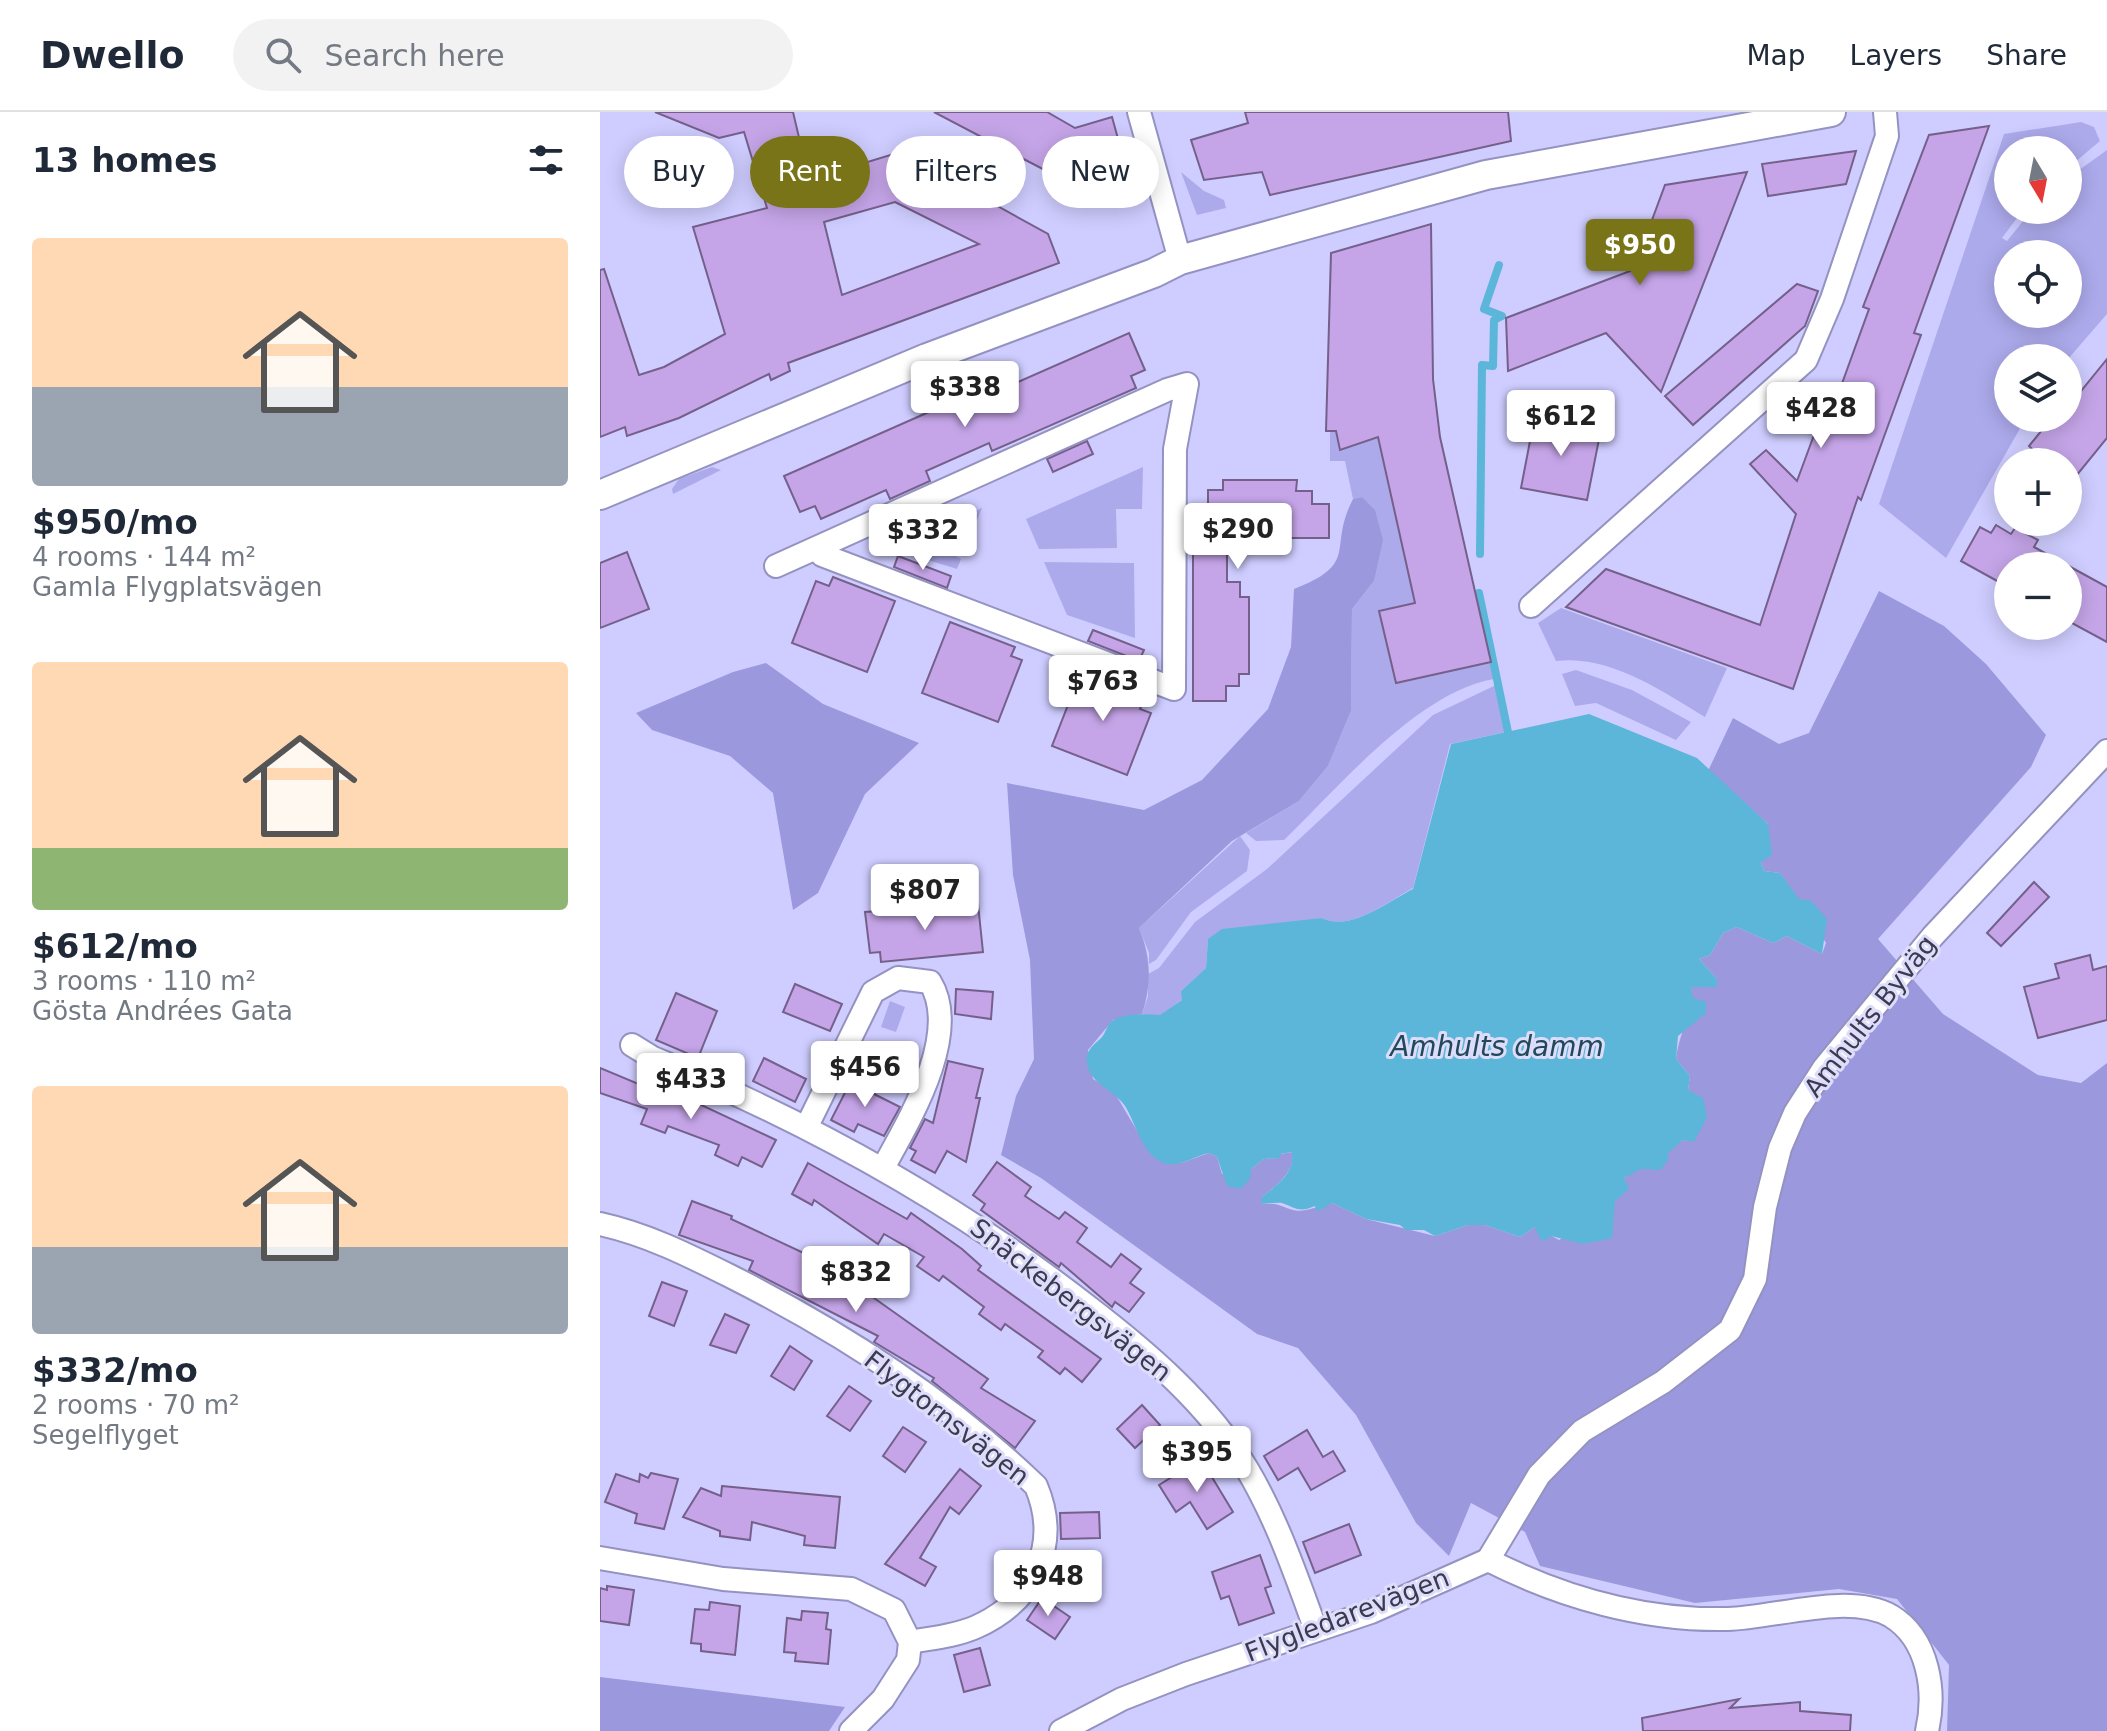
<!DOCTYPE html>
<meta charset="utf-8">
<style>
body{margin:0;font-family:"DejaVu Sans",sans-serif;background:#f2f2f3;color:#1f2937;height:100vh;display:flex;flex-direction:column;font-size:30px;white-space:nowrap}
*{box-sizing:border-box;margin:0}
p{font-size:26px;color:#747a83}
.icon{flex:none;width:44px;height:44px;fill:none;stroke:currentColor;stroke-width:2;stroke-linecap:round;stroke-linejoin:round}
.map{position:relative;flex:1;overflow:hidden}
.drawer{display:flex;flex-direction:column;background:#fff;width:600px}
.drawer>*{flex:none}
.guide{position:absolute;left:24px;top:24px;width:760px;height:72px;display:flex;gap:16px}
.needle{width:52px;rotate:170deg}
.tools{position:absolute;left:1394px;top:24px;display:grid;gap:16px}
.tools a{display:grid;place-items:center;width:88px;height:88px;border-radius:50%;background:#fff;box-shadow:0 4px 20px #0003;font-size:40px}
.price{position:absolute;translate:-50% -68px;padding:0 18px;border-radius:8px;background:#fff;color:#222;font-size:26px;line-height:52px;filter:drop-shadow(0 2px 4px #0008)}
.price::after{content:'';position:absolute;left:50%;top:48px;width:24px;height:18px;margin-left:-12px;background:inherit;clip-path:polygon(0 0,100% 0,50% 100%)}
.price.selected{background:#797418;color:#fff}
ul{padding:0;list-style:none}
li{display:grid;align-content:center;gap:16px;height:424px;padding:0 32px}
li span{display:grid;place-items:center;height:248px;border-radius:8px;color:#555}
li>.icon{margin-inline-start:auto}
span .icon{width:144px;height:144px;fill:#fffc;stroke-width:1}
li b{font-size:34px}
h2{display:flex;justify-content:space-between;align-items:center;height:96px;padding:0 32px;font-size:34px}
.chip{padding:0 28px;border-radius:36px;background:#fff;box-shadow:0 4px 20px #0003;font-size:28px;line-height:72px}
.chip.selected{background:#797418;color:#fff}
header{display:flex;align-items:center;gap:48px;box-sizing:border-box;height:112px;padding:0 40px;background:#fff;border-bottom:2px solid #e0e1e3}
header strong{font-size:38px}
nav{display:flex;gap:44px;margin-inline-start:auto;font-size:28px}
.search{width:560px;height:72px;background:#f2f2f3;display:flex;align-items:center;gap:20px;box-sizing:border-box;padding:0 28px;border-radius:44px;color:#747a83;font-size:30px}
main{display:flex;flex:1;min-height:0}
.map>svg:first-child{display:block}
.green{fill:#adaaec;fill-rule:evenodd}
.forest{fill:#9c98dd}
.water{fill:#5bb6d9}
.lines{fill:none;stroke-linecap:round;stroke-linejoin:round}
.stream{stroke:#5bb6d9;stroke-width:8}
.building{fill:#c5a5e8;stroke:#74608a;stroke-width:2;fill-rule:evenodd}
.minor-casing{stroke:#9492c1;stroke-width:26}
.tertiary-casing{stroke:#9492c1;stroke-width:32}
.minor{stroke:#fff;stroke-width:22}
.tertiary{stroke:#fff;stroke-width:28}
.labels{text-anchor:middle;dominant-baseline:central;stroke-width:6;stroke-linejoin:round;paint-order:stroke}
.street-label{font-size:26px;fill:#3b3a4e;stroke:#ddddfb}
.water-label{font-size:28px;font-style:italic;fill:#214959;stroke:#ddddfb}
</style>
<header>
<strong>Dwello</strong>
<div class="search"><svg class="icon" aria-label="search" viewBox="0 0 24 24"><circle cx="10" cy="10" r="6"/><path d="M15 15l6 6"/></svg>Search here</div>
<nav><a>Map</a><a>Layers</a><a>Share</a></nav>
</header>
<main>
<section class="drawer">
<h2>13 homes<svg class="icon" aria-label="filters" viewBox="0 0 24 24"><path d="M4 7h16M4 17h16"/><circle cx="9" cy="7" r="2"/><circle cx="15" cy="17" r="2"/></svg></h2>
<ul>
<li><span style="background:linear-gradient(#ffd9b3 60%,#9aa5b1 0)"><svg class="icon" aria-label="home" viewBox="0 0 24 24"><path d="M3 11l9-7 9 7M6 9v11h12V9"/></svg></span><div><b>$950/mo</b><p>4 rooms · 144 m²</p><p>Gamla Flygplatsvägen</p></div></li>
<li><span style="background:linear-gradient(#ffd9b3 75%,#8fb573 0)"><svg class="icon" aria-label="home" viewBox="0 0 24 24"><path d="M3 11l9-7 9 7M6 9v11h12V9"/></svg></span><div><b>$612/mo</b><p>3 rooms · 110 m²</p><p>Gösta Andrées Gata</p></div></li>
<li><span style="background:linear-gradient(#ffd9b3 65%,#9aa5b1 0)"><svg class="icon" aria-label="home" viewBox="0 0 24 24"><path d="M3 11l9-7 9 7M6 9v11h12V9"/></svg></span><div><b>$332/mo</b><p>2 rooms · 70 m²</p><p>Segelflyget</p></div></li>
</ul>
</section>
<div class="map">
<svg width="1507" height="1619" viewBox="0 0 1507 1619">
<rect width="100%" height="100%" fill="#cfcdff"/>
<g class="green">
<path d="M1481 10 1494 15 1500 29 1468 56V38H1408V98H1423L1402 126 1407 129 1432 98H1468V66L1507 38V202L1468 247 1408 246V306H1426L1346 446 1279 392 1404 22ZM1408 142H1468V202H1408Z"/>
<path d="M581 60 604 79 624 88 626 96 597 103Z"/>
<path d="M730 319H736L740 338 778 325 815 491 779 499 796 571 891 550 894 567C818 580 739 675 684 728L656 729 646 721 699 689 728 654 751 599 752 497 774 469 762 385 753 387 745 349H730Z"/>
<path d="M112 355 121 358 73 382 72 377 79 367Z"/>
<path d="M543 355 542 397H516L517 436 439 437 426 407Z"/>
<path d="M382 396 372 420 361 416 349 440 361 447 357 457 302 440 303 430Z"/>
<path d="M444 450 534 451 535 526 467 503Z"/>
<path d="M961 496 1127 556 1105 605C1062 579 1009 542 956 549L938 511Z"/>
<path d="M976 558 1032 578 1091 610 1076 628 996 591 975 594 962 562Z"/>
<path d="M896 573 906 620 850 632 813 776C787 790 751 820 722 806L608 827 606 856 581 879 583 887 560 904 542 902 548 884V862L559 856 595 810 667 757 833 603Z"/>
<path d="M640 724 650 738 647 759 591 800 556 848 549 852V841L539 816Z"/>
<path d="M290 889 305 895 296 920 281 915Z"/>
</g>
<g class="forest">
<path d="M762 385 775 398 783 428 774 469 752 497 751 599 728 654 699 689 632 729 539 816C551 845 552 872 542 902L513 908 488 938 493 967 513 978 546 1034 581 1051 609 1041 617 1045 622 1062 651 1057 664 1047 679 1046 680 1042 693 1040C694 1061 677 1073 662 1085V1092C681 1091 678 1094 693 1098 705 1101 720 1093 732 1091L766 1107 835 1124 868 1113H885L920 1125 935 1115 959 1128 1015 1089 1024 1066 1083 1028 1094 1029 1088 978 1090 964 1076 947C1078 924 1094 896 1091 875H1117V867L1099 847 1110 843 1123 821 1137 815 1173 831 1187 824 1222 842 1226 831 1180 761 1164 759 1161 750 1168 712 1108 659 1133 606 1179 632 1209 621 1279 479 1344 514 1386 552 1446 623 1431 655 1278 827 1343 902 1438 963 1481 971 1507 951V1619H1347L1349 1553 1297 1487 1239 1477 1095 1491 940 1454 925 1420 871 1391 849 1444 816 1411 756 1303 698 1236 657 1222 441 1066 401 1043 416 984 434 947 430 848 413 763 407 671 544 698 602 668 668 597 691 535 694 477C761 451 727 437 753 387Z"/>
<path d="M166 551 223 592 319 631 265 682 218 781 193 798 173 681 130 644 52 618 36 601 133 560Z"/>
<path d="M0 1565 245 1595 229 1619H0Z"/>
</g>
<path class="water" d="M989 602 1097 646 1168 712 1172 743 1161 750 1164 759 1180 761 1199 787 1211 789 1227 807 1222 842 1187 824 1173 831 1137 815 1123 821 1110 843 1099 847 1117 867V875H1091L1093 886 1106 890V901L1078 924 1076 947 1090 964 1088 978 1103 986 1107 1005 1094 1030 1083 1028 1068 1041V1048L1060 1058 1041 1057 1024 1066 1029 1077 1015 1089 1012 1126 983 1132 951 1124 945 1129 940 1127 935 1115 920 1125 885 1113H868L835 1124 824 1118H806L800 1113 766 1107 732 1091 717 1100 715 1094C699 1101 696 1096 682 1091 677 1090 667 1092 661 1092L662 1085C677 1073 695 1061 692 1040L680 1042V1046L664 1047 651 1057 650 1067 640 1077 627 1074 617 1045 609 1041C595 1044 581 1054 568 1052 543 1048 536 1011 525 994 514 978 493 973 488 955 483 940 492 935 502 925 506 920 507 913 512 909 523 901 546 902 560 903L582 888 581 879 606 856 608 827 622 817 722 806C751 820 787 790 813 777L851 632Z"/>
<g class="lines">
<g class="stream">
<path d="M880 442 882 253 893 254 894 208 902 204 884 197 899 153"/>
<path d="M879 481 908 620"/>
</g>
</g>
<g class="building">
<path d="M55 0H193L209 68 300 40 448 122 459 151 188 251 190 259 171 268 169 262 79 306 27 324 25 315 0 325V158L4 157 39 263 64 255 125 222 93 115 167 96 144 20 119 26ZM295 90 379 132 242 183 224 110Z"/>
<path d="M334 0H447L475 16 512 5 531 74 498 86Z"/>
<path d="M645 0H908L911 29 670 83 662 60 604 68 591 28 648 11Z"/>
<path d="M1389 14 1314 221 1321 223 1261 388 1258 385 1193 577 966 495 1006 457 1160 513 1196 402 1150 352 1166 338 1197 369 1224 296 1232 299 1269 197 1263 195 1329 23Z"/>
<path d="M1256 39 1246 72 1168 84 1162 52Z"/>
<path d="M1147 60 1061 280 1006 221 908 259 906 206 1054 150 1042 135 1065 73Z"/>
<path d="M831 112 833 267 840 325 891 550 796 571 779 499 815 491 778 325 740 338 736 319H726L731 141Z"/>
<path d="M1197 172 1218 179 1205 214 1093 313 1065 284Z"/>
<path d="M529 221 545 258 531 264 536 276 392 339 389 331 326 359 330 369 290 387 286 378 221 407 215 394 200 400 184 364 356 288 400 271 402 277Z"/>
<path d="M1507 247V326L1468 374V350H1424L1433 338 1429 334 1446 313 1450 317 1459 306H1468V295Z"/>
<path d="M935 303 1001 317 987 388 921 376Z"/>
<path d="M487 329 493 342 453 360 447 347Z"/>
<path d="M623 368H697L696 379H712V392H729V426H627V470H640V485H649V562H639V574H626V589H593V392H608V378H623Z"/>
<path d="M341 395 345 406 305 424 301 413Z"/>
<path d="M1396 413 1411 422 1415 416 1438 428 1434 435 1507 475V530L1468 509V454H1408V475L1361 449 1380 415 1391 421Z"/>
<path d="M27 440 49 497 0 516V451Z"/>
<path d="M298 444 351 464 347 476 294 455Z"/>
<path d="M233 465 295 489 267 560 192 531 216 469 229 474Z"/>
<path d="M350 510 415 535 411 544 422 548 398 610 322 581Z"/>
<path d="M493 518 544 538 539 549 488 529Z"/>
<path d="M482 557 529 575 526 581 544 588 540 597 551 601 527 663 452 634Z"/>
<path d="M1434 770 1449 785 1401 834 1387 821Z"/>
<path d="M378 792 383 840 281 850 280 840 270 841 265 800Z"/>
<path d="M1490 843 1493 858 1507 854V908L1438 926 1424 875 1459 866 1455 852Z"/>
<path d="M195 872 242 892 230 919 183 900Z"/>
<path d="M356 877 393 880 391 907 355 902Z"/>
<path d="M76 881 117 899 98 946 56 928Z"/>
<path d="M164 946 206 967 195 990 153 969Z"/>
<path d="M348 949 383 957 376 986H380L366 1050 347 1039 335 1061 311 1048 316 1039 310 1036 325 1007 333 1011Z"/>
<path d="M0 956 91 994 93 989 176 1028 162 1055 142 1045 138 1054 115 1043 119 1033 68 1014 65 1021 41 1012 47 997 0 981Z"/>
<path d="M253 965 276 978 274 982 300 995 284 1024 258 1012 254 1020 231 1008Z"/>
<path d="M397 1050 431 1075 425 1084 459 1107 465 1100 487 1116 477 1130 511 1155 521 1142 541 1157 530 1171 544 1181 529 1200 515 1190 512 1195 461 1151 459 1155 381 1098 385 1092 373 1083Z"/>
<path d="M208 1051 307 1107 311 1101 362 1137 381 1154 378 1158 501 1247 482 1270 465 1256 460 1262 438 1245 443 1239 405 1212 401 1218 379 1202 384 1195 343 1164 339 1169 317 1154 324 1145 284 1122 278 1132 214 1088 212 1093 192 1082Z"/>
<path d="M92 1089 132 1104 131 1107 210 1144 267 1181 388 1267 381 1276 435 1309 415 1336 332 1269 334 1266 274 1230 278 1224 149 1158 153 1149 79 1123Z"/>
<path d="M62 1170 87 1179 74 1214 49 1204Z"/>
<path d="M125 1202 149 1213 136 1241 110 1233Z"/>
<path d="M190 1234 212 1249 194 1278 171 1264Z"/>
<path d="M249 1274 271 1289 250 1319 227 1304Z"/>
<path d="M542 1293 560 1313 535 1336 517 1317Z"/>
<path d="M303 1315 326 1330 305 1360 283 1344Z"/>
<path d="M707 1318 723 1345 733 1339 745 1359 711 1378 698 1356 678 1368 664 1344Z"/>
<path d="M601 1347 633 1400 607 1417 590 1390 576 1400 559 1373Z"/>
<path d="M360 1357 381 1374 359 1402 350 1395 320 1446 336 1455 325 1474 285 1452Z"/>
<path d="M51 1361 78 1367 64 1417 35 1411 37 1402 5 1390 16 1362 39 1370 40 1362 48 1366Z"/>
<path d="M122 1374 240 1385 235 1436 204 1433 205 1424 152 1410 150 1428 120 1424V1419L83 1405 101 1376 121 1384Z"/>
<path d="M499 1400 500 1426 461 1427 460 1401Z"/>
<path d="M749 1412 761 1443 715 1461 703 1430Z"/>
<path d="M660 1443 671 1474 665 1476 674 1501 639 1513 629 1484 621 1487 612 1460Z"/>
<path d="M7 1474 34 1478 29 1513 0 1509V1476L7 1478Z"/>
<path d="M442 1486 470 1505 455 1527 427 1508Z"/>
<path d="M110 1490 140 1494 135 1543 101 1539V1532L91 1531 95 1497 109 1498Z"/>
<path d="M202 1499 228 1501 226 1517 231 1518 228 1552 195 1549 196 1541 184 1540 187 1506 201 1508Z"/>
<path d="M380 1536 390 1573 364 1580 354 1543Z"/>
<path d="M1139 1587 1130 1596 1200 1590V1599L1251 1603 1250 1619H1043L1042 1606Z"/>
</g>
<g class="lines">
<defs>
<g id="minor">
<path d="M539 0 580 148"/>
<path d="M176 454 567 278 587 272 575 337 574 577 222 443 217 437"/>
<path d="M931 494 1206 248 1232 187 1287 24 1285 0"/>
<path d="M32 933 53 946C209 1010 354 1090 487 1194 547 1240 608 1292 647 1357 677 1407 696 1464 716 1518"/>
<path d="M207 1014 273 880 298 866 330 870C362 922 308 1010 283 1056"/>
<path d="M0 1112C46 1122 88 1143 130 1164 239 1219 348 1289 436 1374 461 1433 434 1489 376 1515 356 1524 332 1526 310 1530"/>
<path d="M0 1446 123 1467 251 1477 294 1498 310 1530 308 1548 283 1587 251 1619"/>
<path d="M888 1448 939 1363 982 1319 1063 1270 1130 1218 1155 1167 1165 1095 1180 1036 1195 1001 1224 956 1333 824 1507 639"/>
<path d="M461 1619 522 1587 586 1562 771 1500 888 1448C961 1485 1044 1509 1128 1507 1175 1506 1248 1480 1291 1504 1329 1527 1336 1580 1327 1619"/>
</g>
<path id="tertiary" d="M0 383 327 246 554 161 580 148 886 63 1231 0"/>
</defs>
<use href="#minor" class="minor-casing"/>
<use href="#tertiary" class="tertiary-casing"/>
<use href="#minor" class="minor"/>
<use href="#tertiary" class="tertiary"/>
</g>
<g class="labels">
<g class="street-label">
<text transform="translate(1270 904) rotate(-52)">Amhults Byväg</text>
<text transform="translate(471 1188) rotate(38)">Snäckebergsvägen</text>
<text transform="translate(347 1306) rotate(38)">Flygtornsvägen</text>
<text transform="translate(747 1503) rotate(-21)">Flygledarevägen</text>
</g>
<g class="water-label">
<text x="897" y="934">Amhults damm</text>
</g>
</g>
</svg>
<div class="tools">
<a><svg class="needle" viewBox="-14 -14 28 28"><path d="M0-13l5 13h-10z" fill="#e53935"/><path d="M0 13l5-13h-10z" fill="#747a83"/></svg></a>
<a><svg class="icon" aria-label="locate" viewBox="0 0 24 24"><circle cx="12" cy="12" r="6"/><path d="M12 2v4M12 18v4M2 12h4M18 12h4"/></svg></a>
<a><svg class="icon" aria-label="layers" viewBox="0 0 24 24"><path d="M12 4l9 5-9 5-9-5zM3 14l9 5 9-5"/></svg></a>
<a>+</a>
<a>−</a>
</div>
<b class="price selected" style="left:1040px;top:175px">$950</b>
<b class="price" style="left:365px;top:317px">$338</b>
<b class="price" style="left:1221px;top:338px">$428</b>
<b class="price" style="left:961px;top:346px">$612</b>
<b class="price" style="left:638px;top:459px">$290</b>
<b class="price" style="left:323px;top:460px">$332</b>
<b class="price" style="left:503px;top:611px">$763</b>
<b class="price" style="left:325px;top:820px">$807</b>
<b class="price" style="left:265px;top:997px">$456</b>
<b class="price" style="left:91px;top:1009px">$433</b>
<b class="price" style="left:256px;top:1202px">$832</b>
<b class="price" style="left:597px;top:1382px">$395</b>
<b class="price" style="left:448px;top:1506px">$948</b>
<div class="guide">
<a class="chip">Buy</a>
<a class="chip selected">Rent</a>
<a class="chip">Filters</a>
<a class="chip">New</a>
</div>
</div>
</main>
